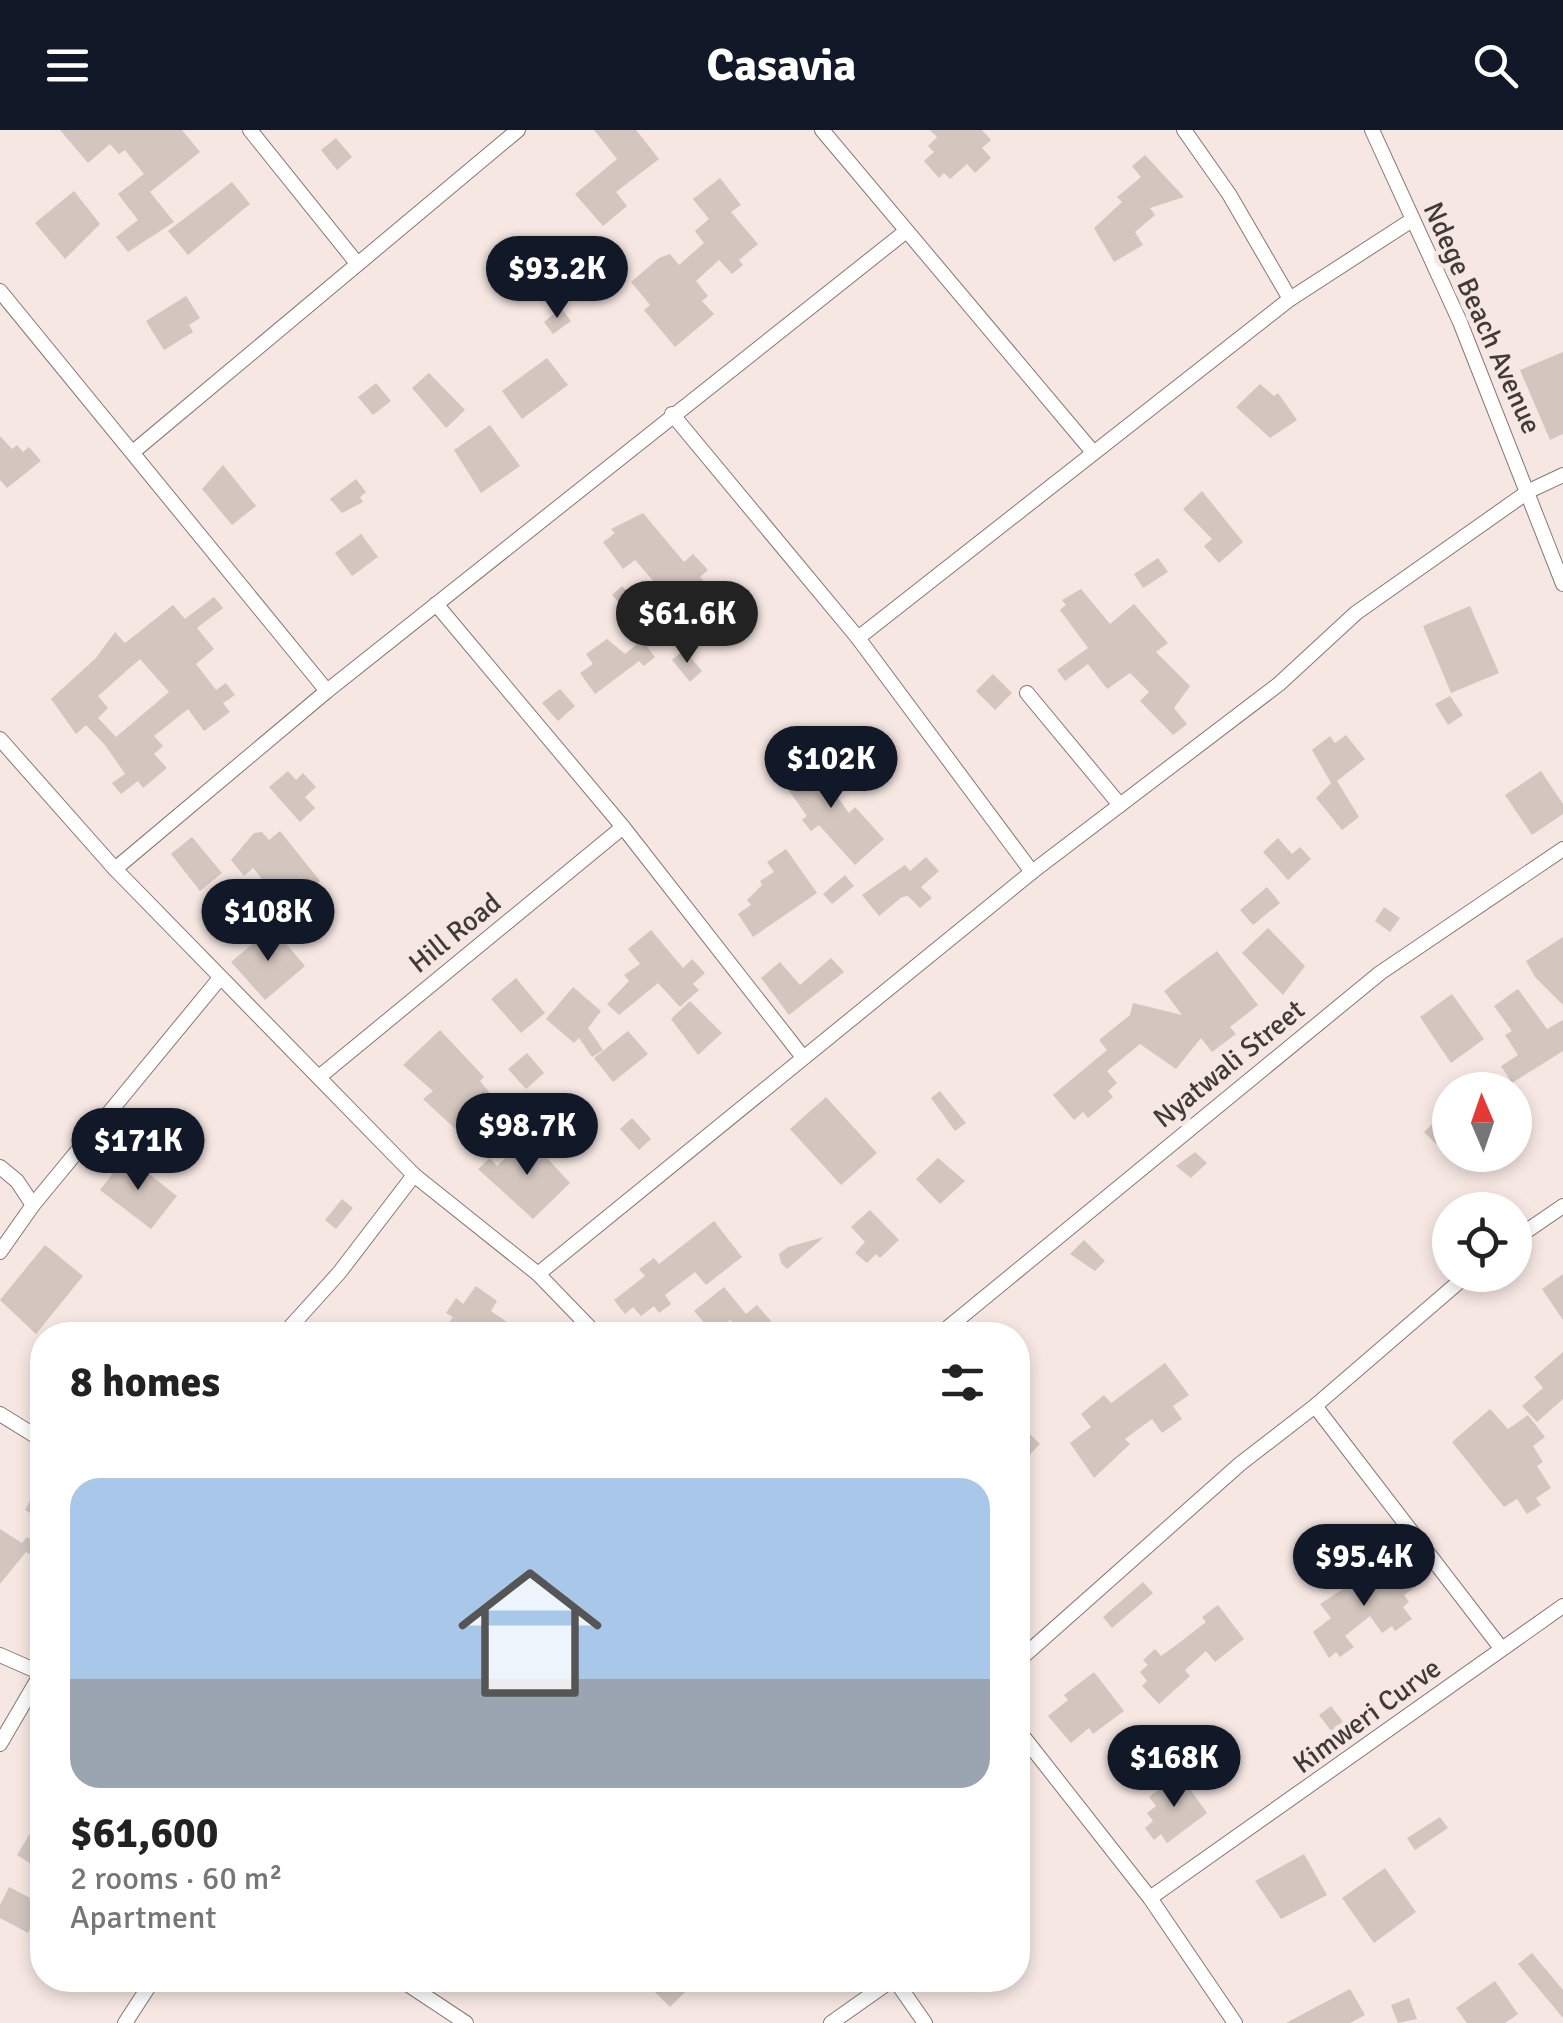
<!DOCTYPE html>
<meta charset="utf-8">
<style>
body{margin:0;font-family:Signika,sans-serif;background:#f6f6f6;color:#222;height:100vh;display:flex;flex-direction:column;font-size:38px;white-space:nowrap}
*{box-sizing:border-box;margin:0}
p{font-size:32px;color:#767676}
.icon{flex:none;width:55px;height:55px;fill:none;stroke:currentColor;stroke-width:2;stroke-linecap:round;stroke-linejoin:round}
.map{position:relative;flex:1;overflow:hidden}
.sheet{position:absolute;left:30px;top:1192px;width:1000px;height:670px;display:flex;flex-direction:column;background:#fff;border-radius:40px;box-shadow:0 5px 15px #0003}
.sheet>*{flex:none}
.needle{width:65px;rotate:358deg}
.buttons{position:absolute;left:1432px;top:942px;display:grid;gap:20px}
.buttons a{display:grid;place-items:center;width:100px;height:100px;border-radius:50%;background:#fff;box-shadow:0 5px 15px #0003;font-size:50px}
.price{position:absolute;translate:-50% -85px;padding:0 22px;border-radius:35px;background:#111827;color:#fff;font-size:32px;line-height:65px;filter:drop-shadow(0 2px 5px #0008)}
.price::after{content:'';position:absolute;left:50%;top:60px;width:30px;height:22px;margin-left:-15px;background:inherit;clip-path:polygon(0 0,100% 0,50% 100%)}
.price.current{background:#222;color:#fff}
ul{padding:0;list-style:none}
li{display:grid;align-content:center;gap:20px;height:530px;padding:0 40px}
li span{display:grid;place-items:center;height:310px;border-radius:30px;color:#555}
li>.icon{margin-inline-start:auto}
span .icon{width:180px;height:180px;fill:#fffc;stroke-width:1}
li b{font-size:42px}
h2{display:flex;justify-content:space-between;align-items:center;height:120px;padding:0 40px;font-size:42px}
header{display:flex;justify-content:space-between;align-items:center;height:130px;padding:0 40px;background:#111827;color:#fff;font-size:45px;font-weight:700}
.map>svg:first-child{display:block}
.building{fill:#d3c6be;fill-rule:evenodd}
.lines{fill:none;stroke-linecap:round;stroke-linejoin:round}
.minor-casing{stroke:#857873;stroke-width:16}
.minor{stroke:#fff;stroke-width:14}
.labels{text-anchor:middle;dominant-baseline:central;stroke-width:10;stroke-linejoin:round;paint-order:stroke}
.street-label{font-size:28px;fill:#403a38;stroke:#f6e7e2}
</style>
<header><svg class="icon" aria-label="menu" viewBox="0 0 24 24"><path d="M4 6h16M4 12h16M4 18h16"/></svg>Casavia<svg class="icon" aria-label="search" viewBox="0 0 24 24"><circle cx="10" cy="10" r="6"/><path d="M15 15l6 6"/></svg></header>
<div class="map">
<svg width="1563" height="1893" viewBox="0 0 1563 1893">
<rect width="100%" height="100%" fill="#f6e7e2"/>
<g class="building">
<path d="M60 0H182L200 22 150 62 174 92 128 122 116 107 138 90 118 64 144 44 125 20 119 24 110 14 88 33Z"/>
<path d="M594 0H636L659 29 616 62 627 76 603 96 575 64 617 29Z"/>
<path d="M930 0H982L991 10 982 18 991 28 975 43 967 34 950 49 944 43 939 48 924 31 934 22 928 16 937 7Z"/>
<path d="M336 8 352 27 337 40 321 20Z"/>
<path d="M1145 25 1184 67 1150 78 1155 85 1135 102 1143 115 1114 132 1094 98 1122 72 1117 67 1141 47 1132 36Z"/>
<path d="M720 48 741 75 731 82 758 114 739 130 743 135 732 144 719 130 696 151 708 166 702 171 714 184 675 217 644 180 650 175 631 152 659 128 670 124 679 135 704 113 695 101 709 89 693 69Z"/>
<path d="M232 52 250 74 188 125 168 101Z"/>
<path d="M74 61 100 94 65 129 35 93Z"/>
<path d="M186 166 200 188 189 195 193 202 164 220 146 191Z"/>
<path d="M561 178 571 191 553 204 544 192Z"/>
<path d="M1563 222V304L1550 310 1520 240Z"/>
<path d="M547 228 568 255 522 289 502 261Z"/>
<path d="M429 243 465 280 446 298 412 258Z"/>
<path d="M376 253 391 271 373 285 358 267Z"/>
<path d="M1260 254 1274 266 1278 263 1297 290 1270 308 1236 277Z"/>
<path d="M490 295 520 336 481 363 454 320Z"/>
<path d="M0 306 12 319 17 315 23 322 29 317 41 331 7 358 0 350Z"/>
<path d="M223 335 256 376 232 395 202 359Z"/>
<path d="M356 349 366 362 360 367 363 372 342 383 330 369Z"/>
<path d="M1202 361 1243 412 1219 433 1204 416 1212 409 1183 379Z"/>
<path d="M643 383 684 432 693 424 708 440 700 447 710 458 687 480 679 472 669 481 650 461 656 454 635 430 623 439 603 412 615 403 611 399Z"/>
<path d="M361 404 378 427 352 446 335 423Z"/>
<path d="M1158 428 1168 442 1143 458 1134 444Z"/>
<path d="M622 456 639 474 629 483 612 465Z"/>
<path d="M1081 459 1110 494 1134 474 1168 513 1156 522 1190 556 1174 578 1187 594 1173 605 1140 571 1149 562 1130 543 1107 559 1088 534 1065 551 1057 540 1088 518 1060 480 1066 475 1062 470Z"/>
<path d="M214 467 223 478 197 498 214 519 196 534 216 560 226 553 235 565 223 573 230 582 204 601 188 579 154 606 163 616 154 624 167 638 143 658 138 651 121 664 112 653 125 644 105 615 86 595 76 604 51 569 96 528 115 502 125 513 173 475 185 489ZM140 529 169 562 116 607 98 588 108 578 98 566Z"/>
<path d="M1470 476 1499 543 1451 563 1423 496Z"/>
<path d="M607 509 625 524 642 510 655 527 644 536 639 531 595 564 580 543 593 534 586 524Z"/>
<path d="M684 520 702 541 690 552 672 530Z"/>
<path d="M993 544 1012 563 995 580 976 561Z"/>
<path d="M560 559 575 576 558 591 542 573Z"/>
<path d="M1450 566 1463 585 1448 595 1435 574Z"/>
<path d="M1346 605 1365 629 1337 651 1359 687 1342 700 1316 668 1331 653 1312 620 1330 606 1335 613Z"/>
<path d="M808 629 815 639 820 636 825 643 829 641 838 654 831 658 849 683 855 677 884 709 855 735 819 695 811 701 802 690 807 686 780 648Z"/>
<path d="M288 641 296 650 303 643 316 657 305 667 315 678 300 692 269 657Z"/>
<path d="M1541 641 1563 674V684L1532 705 1505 665Z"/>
<path d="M280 701 320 751 269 791 259 780 276 766 253 738 244 746 231 730 254 703 262 702 269 710Z"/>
<path d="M192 707 222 743 200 761 171 724Z"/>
<path d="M1278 708 1292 724 1300 717 1311 729 1288 750 1263 722Z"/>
<path d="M786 719 817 763 753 807 738 784 751 775 747 770 762 755 760 751 774 742 767 732Z"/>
<path d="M926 727 939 741 921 757 932 768 920 778 908 766 902 767 879 786 862 765 905 735 910 741Z"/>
<path d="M845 745 854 756 832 774 823 764Z"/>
<path d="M1267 757 1280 773 1253 795 1240 780Z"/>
<path d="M1384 777 1400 788 1390 802 1375 791Z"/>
<path d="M272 797 305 836 265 870 231 832Z"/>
<path d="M1268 798 1305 836 1283 865 1242 823Z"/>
<path d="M651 800 683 838 692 829 705 843 693 854 699 860 680 877 658 853 619 885 607 874 629 851 624 845 640 834 628 819Z"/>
<path d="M1563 807V875L1535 847 1526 831Z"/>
<path d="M1217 821 1258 875 1230 897 1236 904 1212 922 1201 908 1176 939 1140 914 1107 941 1117 953 1108 961 1113 967 1088 988 1083 982 1074 990 1053 965 1107 920 1099 910 1130 885 1133 873 1182 885 1164 861Z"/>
<path d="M831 828 844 842 789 885 761 848 780 832 800 855Z"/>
<path d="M516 848 545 883 521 903 491 869Z"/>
<path d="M573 857 601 881 588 898 603 920 592 927 579 908 574 913 546 889Z"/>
<path d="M1518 859 1547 899 1563 890V921L1512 953 1501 936 1518 925 1505 905 1512 901 1494 876Z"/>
<path d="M1452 864 1484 909 1451 933 1420 887Z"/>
<path d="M690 871 722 903 698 925 671 889Z"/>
<path d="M440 900 484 947 480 951 502 978 463 1006 423 969 433 961 403 935Z"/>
<path d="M628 901 648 924 613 952 594 928Z"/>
<path d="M527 923 544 943 526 959 508 939Z"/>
<path d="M940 961 966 993 955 1001 931 968Z"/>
<path d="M826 967 877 1023 841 1055 790 999Z"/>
<path d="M1443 984 1450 992V1001L1436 1014 1424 1002Z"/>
<path d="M632 988 651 1009 639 1020 620 999Z"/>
<path d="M528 1007 570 1053 533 1089 478 1039 490 1028 497 1036Z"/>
<path d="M1195 1022 1207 1033 1191 1048 1176 1036Z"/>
<path d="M126 1026 177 1066 151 1099 100 1060Z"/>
<path d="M938 1028 965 1051 940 1074 916 1049Z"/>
<path d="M342 1069 353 1078 336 1099 325 1090Z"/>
<path d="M870 1080 899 1110 880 1128 876 1124 867 1133 855 1123 865 1112 851 1097Z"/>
<path d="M714 1091 742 1127 706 1155 695 1142 665 1165 671 1174 659 1183 654 1176 641 1186 633 1177 625 1184 614 1170 645 1146 639 1139 654 1128 659 1134Z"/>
<path d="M824 1107 787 1139 781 1133 779 1124 788 1117Z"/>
<path d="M1084 1110 1105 1131 1095 1141 1070 1124Z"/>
<path d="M45 1115 83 1146 36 1204 0 1170Z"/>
<path d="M1563 1144V1190L1542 1159Z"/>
<path d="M476 1156 497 1171 491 1181 526 1205H461L447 1195 453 1187 446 1183 456 1168 463 1174Z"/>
<path d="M724 1157 746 1184 757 1175 771 1191 755 1205H743L730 1190 714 1204 694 1181Z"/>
<path d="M1563 1222V1269L1537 1292 1522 1276 1543 1258 1534 1247Z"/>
<path d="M1165 1233 1189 1265 1173 1276 1182 1289 1162 1303 1152 1289 1125 1309 1130 1314 1094 1348 1070 1313 1091 1297 1081 1284 1104 1265 1111 1273Z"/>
<path d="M1490 1279 1508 1299 1528 1285 1545 1307 1533 1316 1543 1332 1537 1336 1551 1358 1536 1368 1541 1375 1527 1384 1517 1369 1504 1377 1452 1312Z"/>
<path d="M1025 1299 1040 1314 1018 1337V1306Z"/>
<path d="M42 1349V1390L25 1380Z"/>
<path d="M0 1399 22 1413 27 1407 42 1417 38 1429 26 1422 0 1454Z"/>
<path d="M1380 1435 1391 1452 1407 1442 1417 1456 1404 1465 1409 1472 1403 1477 1412 1489 1395 1501 1392 1496 1382 1503 1370 1486 1345 1506 1354 1517 1340 1527 1336 1522 1329 1528 1313 1502 1331 1488 1320 1474Z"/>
<path d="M1143 1452 1153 1463 1112 1498 1103 1487Z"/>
<path d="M1218 1475 1244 1509 1215 1532 1206 1521 1185 1540 1190 1546 1159 1574 1142 1556 1147 1551 1140 1542 1148 1535 1143 1530 1155 1519 1161 1526 1175 1516 1206 1492 1202 1487Z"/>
<path d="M1094 1542 1124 1581 1093 1604 1089 1598 1071 1613 1048 1586 1068 1570 1064 1565Z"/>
<path d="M1331 1576 1350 1601 1338 1610 1319 1585Z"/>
<path d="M1179 1644 1207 1683 1167 1713 1161 1704 1154 1710 1145 1698 1153 1691 1147 1683 1156 1676 1149 1667Z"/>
<path d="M1440 1687 1448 1698 1415 1720 1407 1708Z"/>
<path d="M31 1702 42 1709V1741L17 1725Z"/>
<path d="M1304 1724 1327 1765 1281 1789 1255 1751Z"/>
<path d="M1385 1738 1416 1782 1374 1813 1342 1768Z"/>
<path d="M9 1757 42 1774 28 1803 0 1788V1775Z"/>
<path d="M1532 1823 1563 1860V1888L1518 1834Z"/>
<path d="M643 1850H697L670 1877Z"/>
<path d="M1495 1851 1518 1884 1505 1893H1467L1456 1878Z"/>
<path d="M1350 1859 1365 1885 1350 1893H1286Z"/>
<path d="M1409 1868 1417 1889 1398 1893 1391 1875Z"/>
</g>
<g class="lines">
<defs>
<g id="minor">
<path d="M250 0 356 132"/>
<path d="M822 0 1092 321"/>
<path d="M1184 0 1229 64 1290 169"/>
<path d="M1372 0 1460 192 1563 454"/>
<path d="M0 161 327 561"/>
<path d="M672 284 858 508 1032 742"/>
<path d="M133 322 518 0"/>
<path d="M436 474 623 697 802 926"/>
<path d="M858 508 1290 169 1412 90"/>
<path d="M1027 563 1120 675"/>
<path d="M0 609 115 739 414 1045 538 1144 597 1205"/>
<path d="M115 739 327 561 905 102"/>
<path d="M319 947 623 697"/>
<path d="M0 1037 17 1051 33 1075"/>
<path d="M1515 1109 1563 1076"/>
<path d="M0 1122 33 1075 220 848"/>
<path d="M538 1144 1032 742 1279 554 1356 483 1529 361 1563 345"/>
<path d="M283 1205 339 1143 414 1045"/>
<path d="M939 1205 1380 843 1563 719"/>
<path d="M1315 1276 1501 1518"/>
<path d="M0 1284 42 1310"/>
<path d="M0 1525 41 1543"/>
<path d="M1018 1531 1240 1334 1315 1276 1467 1145"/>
<path d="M1018 1600 1150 1768 1235 1893"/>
<path d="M0 1614 42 1542"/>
<path d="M1150 1768 1563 1476"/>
<path d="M401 1850 466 1893"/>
<path d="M895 1850 925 1893"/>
<path d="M125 1893 153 1850"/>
<path d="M831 1893 892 1850"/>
</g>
</defs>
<use href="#minor" class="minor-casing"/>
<use href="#minor" class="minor"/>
</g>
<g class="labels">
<g class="street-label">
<text transform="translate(1482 188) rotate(66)">Ndege Beach Avenue</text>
<text transform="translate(455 803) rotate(-39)">Hill Road</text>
<text transform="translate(1229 934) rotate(-39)">Nyatwali Street</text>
<text transform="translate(1367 1586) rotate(-36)">Kimweri Curve</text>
</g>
</g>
</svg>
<div class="buttons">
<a><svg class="needle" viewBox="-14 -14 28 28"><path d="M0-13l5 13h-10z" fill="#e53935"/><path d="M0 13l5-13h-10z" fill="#767676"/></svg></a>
<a><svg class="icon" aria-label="locate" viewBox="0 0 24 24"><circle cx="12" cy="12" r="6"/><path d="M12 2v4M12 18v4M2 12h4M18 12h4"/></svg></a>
</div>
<b class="price" style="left:557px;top:191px">$93.2K</b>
<b class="price current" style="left:687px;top:536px">$61.6K</b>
<b class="price" style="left:831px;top:681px">$102K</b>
<b class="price" style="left:268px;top:834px">$108K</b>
<b class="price" style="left:527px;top:1048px">$98.7K</b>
<b class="price" style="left:138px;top:1063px">$171K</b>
<b class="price" style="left:1364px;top:1479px">$95.4K</b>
<b class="price" style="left:1174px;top:1680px">$168K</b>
<section class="sheet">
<h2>8 homes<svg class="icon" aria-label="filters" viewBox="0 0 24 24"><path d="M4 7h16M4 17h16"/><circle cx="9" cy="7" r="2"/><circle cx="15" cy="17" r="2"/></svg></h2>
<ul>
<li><span style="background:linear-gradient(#a9c7e8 65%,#9aa5b1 0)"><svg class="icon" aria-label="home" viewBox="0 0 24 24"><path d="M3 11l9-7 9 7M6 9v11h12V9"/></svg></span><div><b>$61,600</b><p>2 rooms · 60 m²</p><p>Apartment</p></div></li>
</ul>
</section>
</div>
